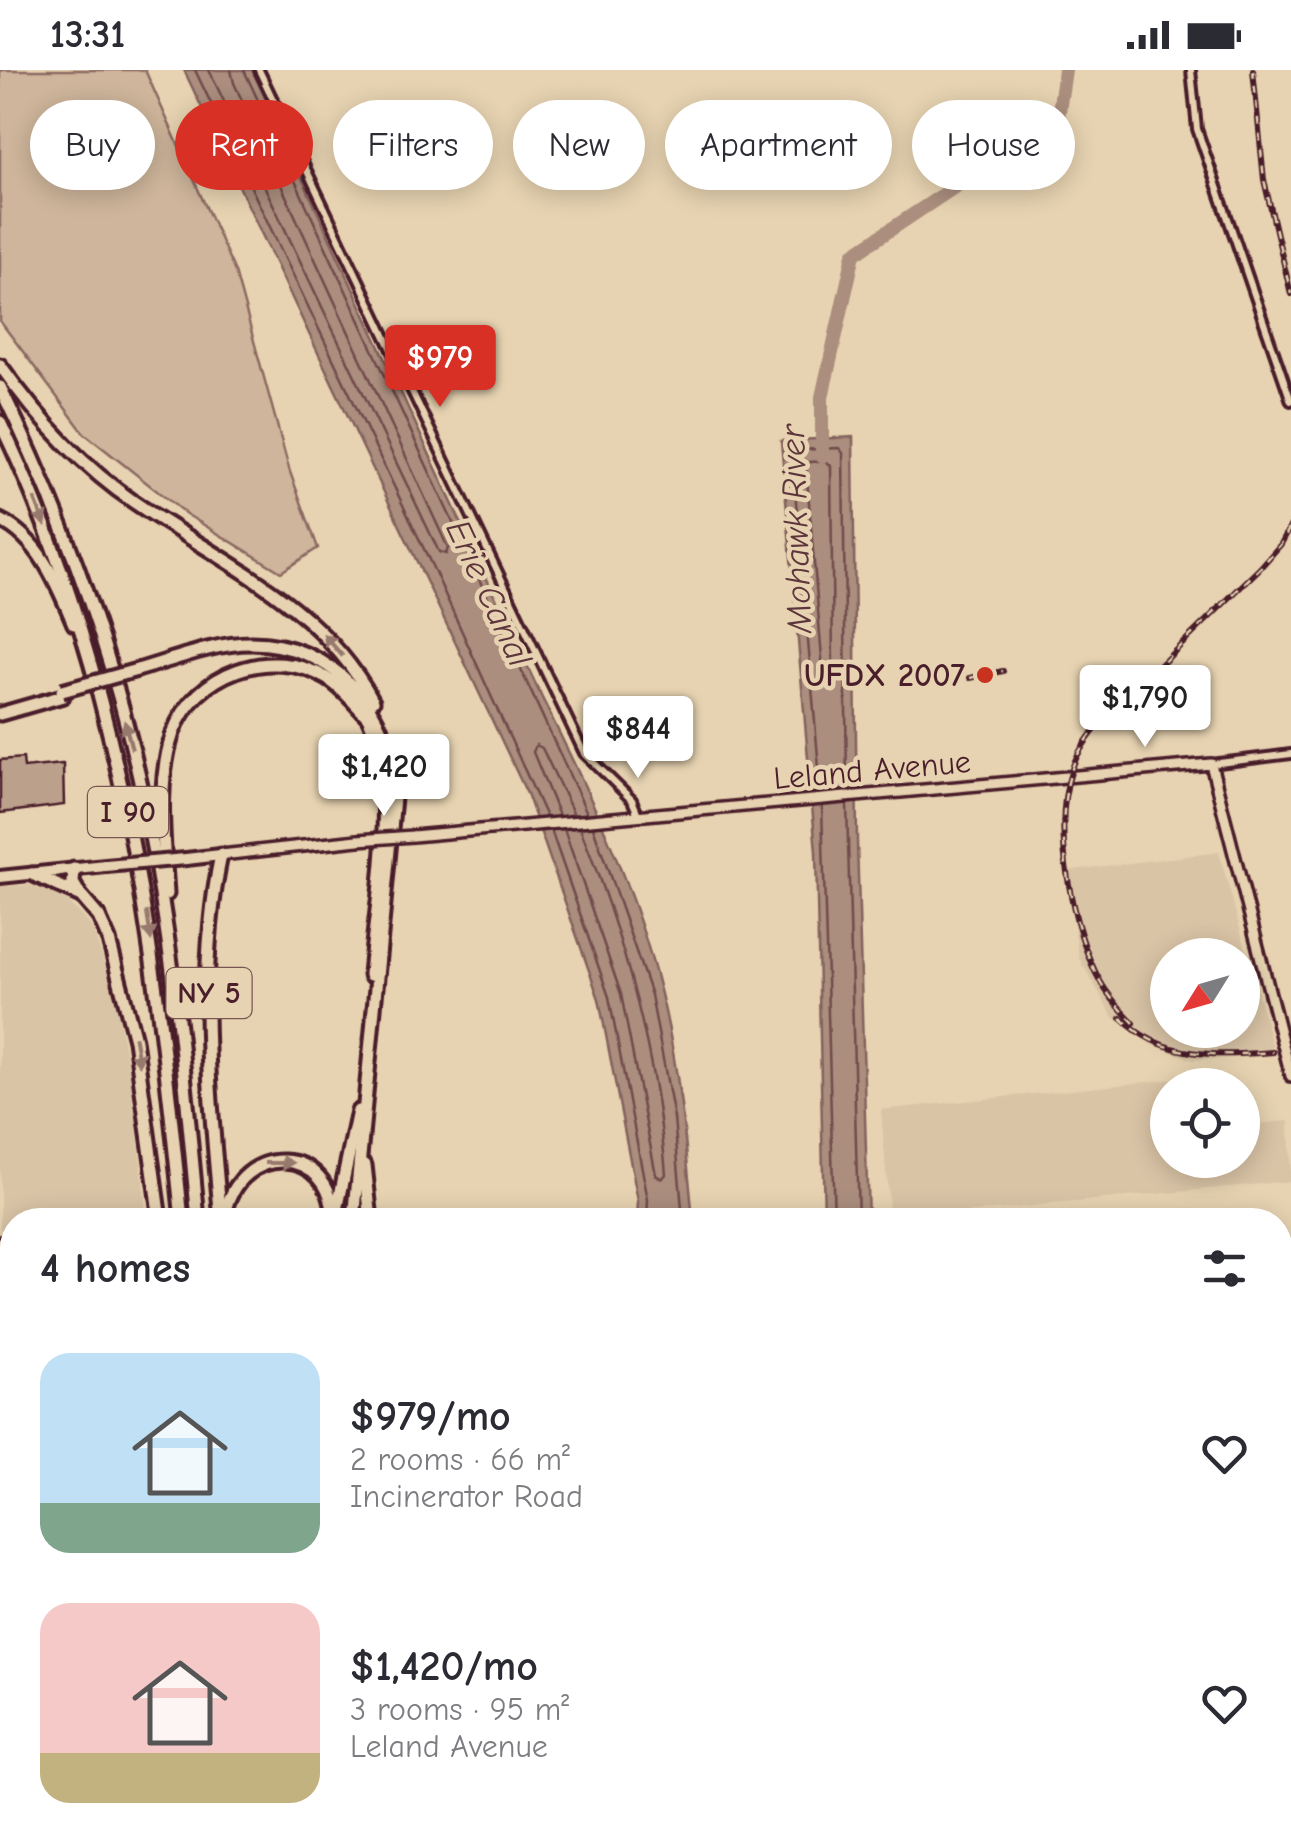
<!DOCTYPE html>
<meta charset="utf-8">
<style>
body{margin:0;font-family:"Comic Neue",sans-serif;background:#f2f2f3;color:#2b2b33;height:100vh;display:flex;flex-direction:column;font-size:38px;white-space:nowrap}
*{box-sizing:border-box;margin:0}
p{font-size:32px;color:#7c7c81}
.icon{flex:none;width:55px;height:55px;fill:none;stroke:currentColor;stroke-width:2;stroke-linecap:round;stroke-linejoin:round}
.map{position:relative;flex:1;overflow:hidden}
.panel{position:absolute;left:0px;top:1138px;width:1292px;height:642px;display:flex;flex-direction:column;background:#fff;border-radius:40px 40px 0 0;box-shadow:0 5px 25px #0003}
.panel>*{flex:none}
.banner{position:absolute;left:30px;top:30px;width:1232px;height:90px;display:flex;gap:20px}
.needle{width:65px;rotate:233deg}
.tools{position:absolute;left:1150px;top:868px;display:grid;gap:20px}
.tools a{display:grid;place-items:center;width:110px;height:110px;border-radius:50%;background:#fff;box-shadow:0 5px 25px #0003;font-size:50px}
.price{position:absolute;translate:-50% -85px;padding:0 22px;border-radius:10px;background:#fff;color:#222;font-size:32px;line-height:65px;filter:drop-shadow(0 2px 5px #0008)}
.price::after{content:'';position:absolute;left:50%;top:60px;width:30px;height:22px;margin-left:-15px;background:inherit;clip-path:polygon(0 0,100% 0,50% 100%)}
.price.current{background:#d93025;color:#fff}
ul{padding:0;list-style:none}
li{display:flex;align-items:center;gap:30px;height:250px;padding:0 40px}
li span{display:grid;place-items:center;flex:none;width:280px;height:200px;border-radius:30px;color:#555}
li>.icon{margin-inline-start:auto}
span .icon{width:120px;height:120px;fill:#fffc;stroke-width:1}
li b{font-size:42px}
h2{display:flex;justify-content:space-between;align-items:center;height:120px;padding:0 40px;font-size:42px}
.tag{padding:0 35px;border-radius:45px;background:#fff;box-shadow:0 5px 25px #0003;font-size:35px;line-height:90px}
.tag.current{background:#d93025;color:#fff}
.status{display:flex;justify-content:space-between;align-items:center;height:70px;padding:0 50px;background:#fff;direction:ltr}
.status svg{height:28px;fill:currentColor}
.map>svg:first-child{display:block}
.built{fill:#dac4a6;fill-rule:evenodd}
.green{fill:#ceb59b;stroke:#8c6a63;stroke-width:2.5}
.water{fill:#ab8e7e;stroke:#84625d;stroke-width:2.5}
.lines{fill:none;stroke-linecap:round;stroke-linejoin:round}
.shore{stroke:#714b4c;stroke-width:2.5}
.stream{stroke:#84625d;stroke-width:2.5}
.river{stroke:#ab8e7e;stroke-width:14}
.building{fill:#bba18c;stroke:#4a1f2b;stroke-width:2.5}
.street-casing{stroke:#4a1f2b;stroke-width:14}
.secondary-casing{stroke:#4a1f2b;stroke-width:16}
.primary-casing{stroke:#4a1f2b;stroke-width:18}
.highway-casing{stroke:#4a1f2b;stroke-width:19}
.street{stroke:#e7d3b1;stroke-width:6}
.secondary{stroke:#e7d3b1;stroke-width:9}
.primary{stroke:#e7d3b1;stroke-width:10}
.highway{stroke:#e7d3b1;stroke-width:11}
.rail-casing{stroke:#4a1f2b;stroke-width:6}
.rail{stroke:#e7d3b1;stroke-width:2.5;stroke-dasharray:8;stroke-linecap:butt}
.secondary-bridge-casing{stroke:#4a1f2b;stroke-width:16;stroke-linecap:butt}
.primary-bridge-casing{stroke:#4a1f2b;stroke-width:18;stroke-linecap:butt}
.highway-bridge-casing{stroke:#4a1f2b;stroke-width:19;stroke-linecap:butt}
.secondary-bridge{stroke:#e7d3b1;stroke-width:9}
.primary-bridge{stroke:#e7d3b1;stroke-width:10}
.highway-bridge{stroke:#e7d3b1;stroke-width:11}
.oneway{fill:#98796e}
.poi-dot{fill:#c8321e;stroke:#e7d3b1;stroke-width:4}
.labels{text-anchor:middle;dominant-baseline:central;stroke-width:9;stroke-linejoin:round;paint-order:stroke}
.shield{fill:#e7d3b1;stroke:#795553;stroke-width:2.5}
.shield-label{font-size:30px;font-weight:bold;fill:#4a1f2b}
.poi-label{font-size:32px;font-weight:bold;fill:#4a1f2b;stroke:#e7d3b1;text-anchor:end}
.street-label{font-size:32px;fill:#4a1f2b;stroke:#e7d3b1}
.water-label{font-size:35px;font-style:italic;fill:#5d353c;stroke:#e7d3b1}
</style>
<div class="status"><b>13:31</b><svg viewBox="0 0 49 12"><path d="M0 12V9h3v3zM5 12V6h3v6zM10 12V3h3v9zM15 12V0h3v12zM26 1h20v11H26zM47 4h2v5h-2z"/></svg></div>
<div class="map">
<svg width="1291" height="1778" viewBox="0 0 1291 1778">
<rect width="100%" height="100%" fill="#e7d3b1"/>
<filter id="ink" filterUnits="userSpaceOnUse"><feTurbulence type="fractalNoise" baseFrequency=".01" numOctaves="2"/><feDisplacementMap in="SourceGraphic" scale="20" xChannelSelector="R" yChannelSelector="G"/><feConvolveMatrix kernelMatrix="1 2 1 2 8 2 1 2 1" color-interpolation-filters="sRGB"/></filter>
<g filter="url(#ink)">
<g class="built">
<path d="M1219 782 1263 941 1275 986 1192 990 1151 974 1113 947 1079 888 1065 801ZM1168 885H1242V960H1168Z"/>
<path d="M35 815 59 823 92 857 113 919 133 1020 147 1150H12V1173L7 1175 0 1158V816Z"/>
<path d="M1212 1005 1218 1015H1168V1090H1242L1243 1055 1289 1051 1291 1111 890 1150 881 1040Z"/>
</g>
<path class="green" d="M0 0H145L235 202 290 402 318 478 281 502 186 444 84 363 0 251Z"/>
<g class="water">
<path d="M184 0H252L542 628C589 722 636 821 661 924 679 998 686 1074 693 1150H637L638 1131 599 929 528 726Z"/>
<path d="M853 367 857 771 868 1150H824L816 782 781 371Z"/>
<path d="M1291 1663V1778H1204L1206 1768H1280V1677Z"/>
</g>
<g class="lines">
<g class="shore">
<path d="M195 0 434 500 546 747"/>
<path d="M209 0 439 482 446 484 448 478 234 13 231 0"/>
<path d="M244 0 587 743"/>
<path d="M826 391 831 396 833 599 828 604 823 600 806 397 810 392Z"/>
<path d="M821 722 792 385 797 380 839 378 843 383 847 720"/>
<path d="M847 734 858 1150"/>
<path d="M822 736 834 1150"/>
<path d="M559 746 533 682 536 675 542 678 574 745"/>
<path d="M593 757 651 925 674 1048 683 1150"/>
<path d="M564 759 621 924 656 1105 662 1109 666 1104C656 984 625 870 580 758"/>
<path d="M551 760 609 927 648 1130 647 1150"/>
</g>
<path class="stream" d="M0 1477 12 1474"/>
<path class="river" d="M822 386V327L854 184 1058 48 1065 0"/>
</g>
<path class="building" d="M23 688 24 698 63 694 64 735 0 743V690Z"/>
<g class="lines">
<defs>
<g id="street">
<path d="M259 0 584 683 632 730 639 747"/>
<path d="M1191 0 1197 59 1291 331"/>
<path d="M1211 694 1291 684"/>
<path d="M0 1516 12 1583"/>
<path d="M1280 1617 1291 1603"/>
<path d="M46 1768 48 1778"/>
</g>
<g id="secondary">
<path d="M413 766 1211 694 1291 1006"/>
<path d="M221 785 358 770"/>
<path d="M0 1172 12 1205"/>
<path d="M0 1327 12 1326"/>
<path d="M1280 1409H1291"/>
<path d="M1280 1424 1291 1425"/>
<path d="M0 1449 12 1464"/>
<path d="M172 1768 174 1778"/>
</g>
<g id="primary">
<path d="M186 789 221 785"/>
<path d="M0 807 106 796"/>
</g>
<g id="highway">
<path d="M0 295C37 347 81 396 134 432 220 491 321 534 373 631"/>
<path d="M0 317C68 456 121 604 149 756 174 886 186 1018 198 1150"/>
<path d="M0 352C123 609 154 871 182 1150"/>
<path d="M0 450C40 469 58 516 74 554"/>
<path d="M137 600C173 590 213 573 251 573 333 573 390 639 395 717L354 1150"/>
<path d="M363 638C403 703 376 829 370 905"/>
<path d="M0 644 63 626"/>
<path d="M221 785C196 903 210 1031 221 1150"/>
<path d="M74 799 73 813 79 823"/>
<path d="M32 804 81 826 99 847 109 870 135 970 160 1150"/>
<path d="M167 824C164 773 156 713 173 663 195 603 271 575 326 608 342 617 353 632 366 645"/>
<path d="M365 1095 371 1150"/>
<path d="M337 1140 358 1041"/>
<path d="M225 1146C238 1070 335 1074 333 1150"/>
<path d="M224 1768 225 1778"/>
<path d="M250 1768 251 1778"/>
<path d="M264 1768 266 1778"/>
<path d="M287 1768 289 1778"/>
<path d="M476 1768 477 1778"/>
<path d="M495 1768 496 1778"/>
</g>
</defs>
<use href="#street" class="street-casing"/>
<use href="#secondary" class="secondary-casing"/>
<use href="#primary" class="primary-casing"/>
<use href="#highway" class="highway-casing"/>
<use href="#street" class="street"/>
<use href="#secondary" class="secondary"/>
<use href="#primary" class="primary"/>
<use href="#highway" class="highway"/>
<defs>
<g id="rail">
<path d="M1253 0 1264 110 1291 224"/>
<path d="M970 608 1003 601"/>
<path d="M1121 948C1163 990 1218 986 1273 982"/>
<path d="M1134 953C1121 940 1109 927 1100 911 1072 861 1052 757 1071 702 1076 684 1086 670 1098 656L1260 498 1281 474 1291 455"/>
</g>
</defs>
<use href="#rail" class="rail-casing"/>
<use href="#rail" class="rail"/>
<defs>
<path id="secondary-bridge" d="M358 770 413 766"/>
<path id="primary-bridge" d="M106 796 186 789"/>
<path id="highway-bridge" d="M62 621 137 600"/>
</defs>
<use href="#secondary-bridge" class="secondary-bridge-casing"/>
<use href="#primary-bridge" class="primary-bridge-casing"/>
<use href="#highway-bridge" class="highway-bridge-casing"/>
<use href="#secondary-bridge" class="secondary-bridge"/>
<use href="#primary-bridge" class="primary-bridge"/>
<use href="#highway-bridge" class="highway-bridge"/>
</g>
<defs><path id="oneway-solid" d="M-6-.8H1V-3.2L6.5 0L1 3.2V.8H-6Z" transform="scale(2.5)"/></defs>
<g class="oneway">
<use href="#oneway-solid" transform="translate(40 442) rotate(68)"/>
<use href="#oneway-solid" transform="translate(333 575) rotate(-131)"/>
<use href="#oneway-solid" transform="translate(128 665) rotate(-105)"/>
<use href="#oneway-solid" transform="translate(149 856) rotate(81)"/>
<use href="#oneway-solid" transform="translate(137 981) rotate(80)"/>
<use href="#oneway-solid" transform="translate(280 1093)"/>
</g>
</g>
<circle class="poi-dot" cx="985" cy="605" r="10"/>
<g class="labels">
<g class="shield">
<rect x="88" y="717" width="80" height="50" rx="8"/>
<rect x="166.5" y="898" width="85" height="50" rx="8"/>
</g>
<g class="shield-label">
<text x="128" y="742">I 90</text>
<text x="209" y="923">NY 5</text>
</g>
<g class="poi-label">
<text x="965" y="605">UFDX 2007</text>
</g>
<g class="street-label">
<text transform="translate(872 700) rotate(-5)">Leland Avenue</text>
</g>
<g class="water-label">
<text transform="translate(796 459) rotate(-92)">Mohawk River</text>
<text transform="translate(489 523) rotate(65)">Erie Canal</text>
</g>
</g>
</svg>
<div class="tools">
<a><svg class="needle" viewBox="-14 -14 28 28"><path d="M0-13l5 13h-10z" fill="#e53935"/><path d="M0 13l5-13h-10z" fill="#7c7c81"/></svg></a>
<a><svg class="icon" aria-label="locate" viewBox="0 0 24 24"><circle cx="12" cy="12" r="6"/><path d="M12 2v4M12 18v4M2 12h4M18 12h4"/></svg></a>
</div>
<b class="price current" style="left:440px;top:340px">$979</b>
<b class="price" style="left:1145px;top:680px">$1,790</b>
<b class="price" style="left:638px;top:711px">$844</b>
<b class="price" style="left:384px;top:749px">$1,420</b>
<div class="banner">
<a class="tag">Buy</a>
<a class="tag current">Rent</a>
<a class="tag">Filters</a>
<a class="tag">New</a>
<a class="tag">Apartment</a>
<a class="tag">House</a>
</div>
<section class="panel">
<h2>4 homes<svg class="icon" aria-label="filters" viewBox="0 0 24 24"><path d="M4 7h16M4 17h16"/><circle cx="9" cy="7" r="2"/><circle cx="15" cy="17" r="2"/></svg></h2>
<ul>
<li><span style="background:linear-gradient(#bfe0f5 75%,#7fa58c 0)"><svg class="icon" aria-label="home" viewBox="0 0 24 24"><path d="M3 11l9-7 9 7M6 9v11h12V9"/></svg></span><div><b>$979/mo</b><p>2 rooms · 66 m²</p><p>Incinerator Road</p></div><svg class="icon" aria-label="heart" viewBox="0 0 24 24"><path d="M12 20l-8-8c-3-5 5-10 8-4 3-6 11-1 8 4z"/></svg></li>
<li><span style="background:linear-gradient(#f6c9c9 75%,#c2b280 0)"><svg class="icon" aria-label="home" viewBox="0 0 24 24"><path d="M3 11l9-7 9 7M6 9v11h12V9"/></svg></span><div><b>$1,420/mo</b><p>3 rooms · 95 m²</p><p>Leland Avenue</p></div><svg class="icon" aria-label="heart" viewBox="0 0 24 24"><path d="M12 20l-8-8c-3-5 5-10 8-4 3-6 11-1 8 4z"/></svg></li>
</ul>
</section>
</div>
